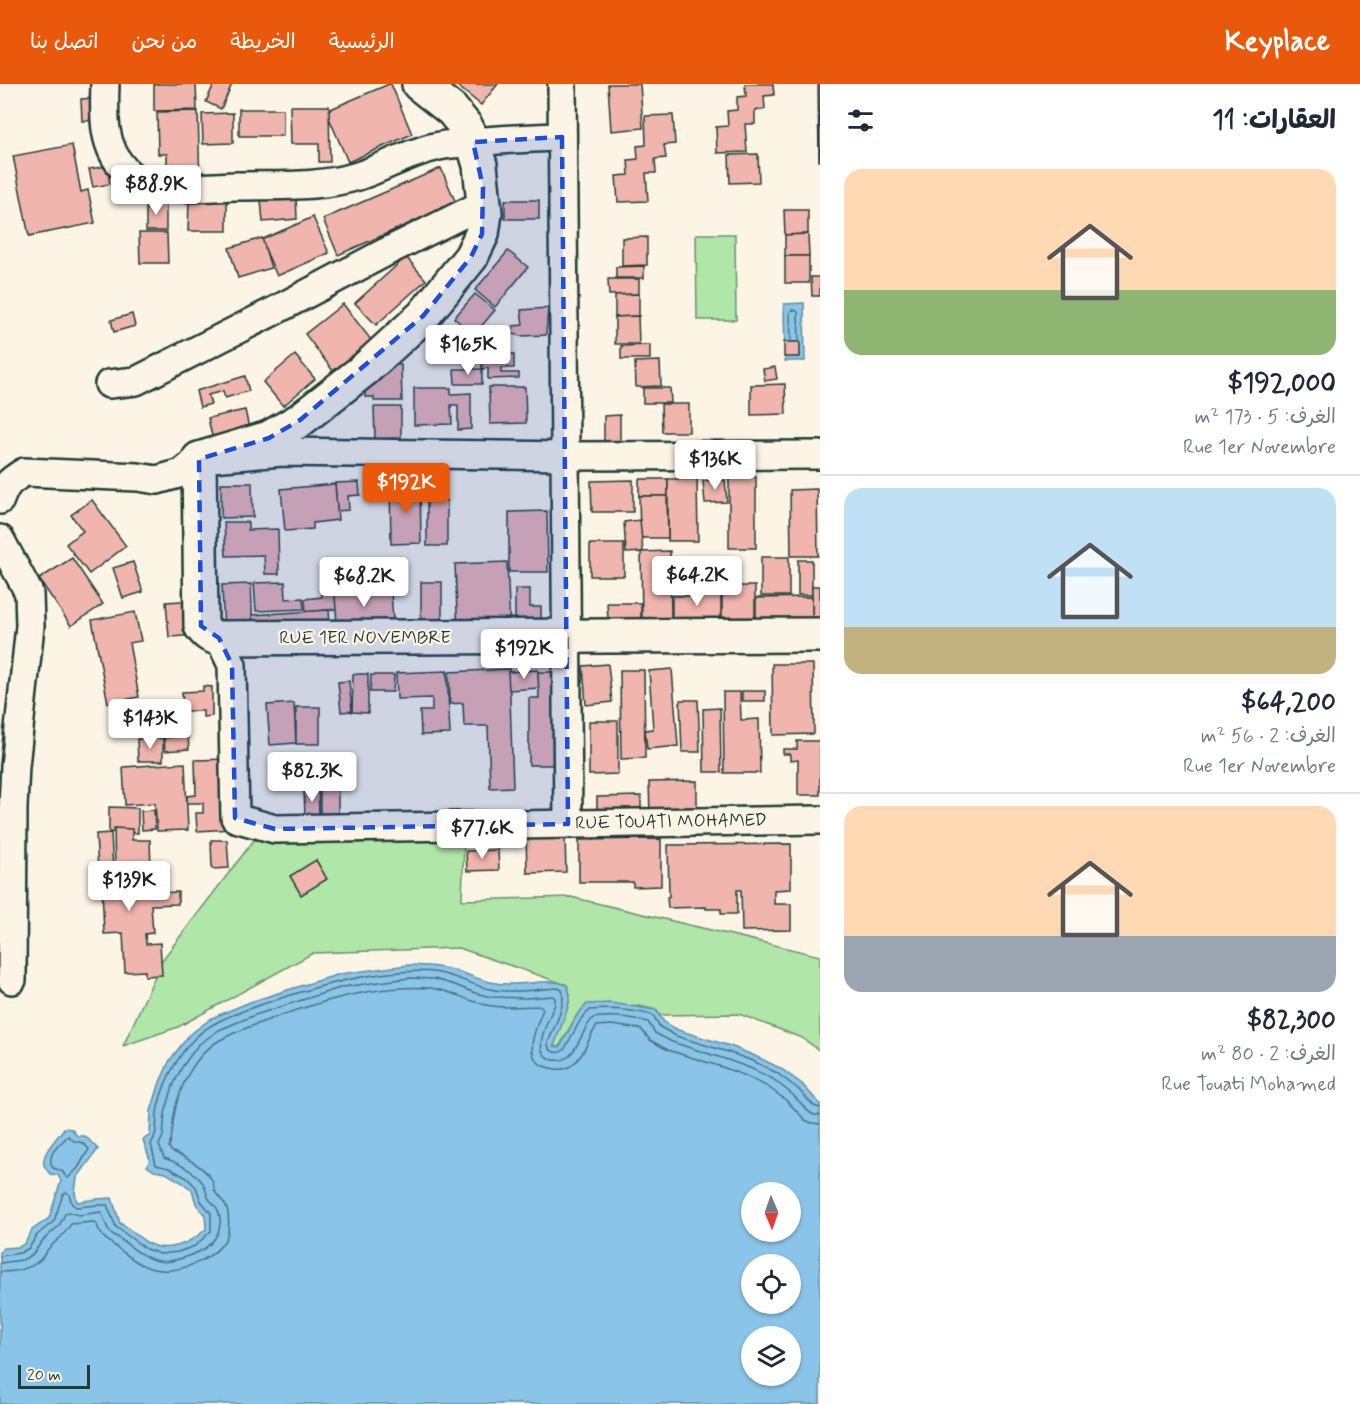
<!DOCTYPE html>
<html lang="ar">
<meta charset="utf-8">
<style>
body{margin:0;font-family:Mynerve,"Playpen Sans Arabic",sans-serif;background:#f6f6f7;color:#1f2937;direction:rtl;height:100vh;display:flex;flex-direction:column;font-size:22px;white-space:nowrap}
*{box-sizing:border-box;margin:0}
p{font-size:20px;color:#747a83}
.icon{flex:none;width:33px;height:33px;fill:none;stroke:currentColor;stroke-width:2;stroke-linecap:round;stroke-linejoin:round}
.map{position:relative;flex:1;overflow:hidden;direction:ltr}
.drawer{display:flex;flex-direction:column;background:#fff;width:540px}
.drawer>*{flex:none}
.needle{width:39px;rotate:178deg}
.controls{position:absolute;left:741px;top:1098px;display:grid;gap:12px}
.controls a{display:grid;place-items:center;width:60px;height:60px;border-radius:50%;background:#fff;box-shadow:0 2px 4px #0004;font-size:30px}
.scale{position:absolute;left:18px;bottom:15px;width:72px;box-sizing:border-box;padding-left:6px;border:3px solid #1f3d34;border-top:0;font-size:16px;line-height:21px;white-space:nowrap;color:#1f3d34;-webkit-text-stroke:4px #fcf5e5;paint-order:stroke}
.price{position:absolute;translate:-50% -51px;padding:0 14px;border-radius:6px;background:#fff;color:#222;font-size:20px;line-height:39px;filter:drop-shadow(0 2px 3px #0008)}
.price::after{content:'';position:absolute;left:50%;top:36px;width:18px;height:14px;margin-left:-9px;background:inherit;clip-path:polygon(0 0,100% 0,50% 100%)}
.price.active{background:#ea580c;color:#fff}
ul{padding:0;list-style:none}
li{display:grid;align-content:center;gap:12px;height:318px;padding:0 24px}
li+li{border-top:2px solid #e0e1e3}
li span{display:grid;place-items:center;height:186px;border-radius:18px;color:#555}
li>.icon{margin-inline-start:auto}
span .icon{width:108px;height:108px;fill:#fffc;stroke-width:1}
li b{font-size:26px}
h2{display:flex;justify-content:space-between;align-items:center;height:72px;padding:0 24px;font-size:26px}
header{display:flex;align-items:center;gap:36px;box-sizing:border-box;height:84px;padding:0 30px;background:#ea580c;color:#fff}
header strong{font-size:28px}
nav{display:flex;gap:33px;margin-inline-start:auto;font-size:21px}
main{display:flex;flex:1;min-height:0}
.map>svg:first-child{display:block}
.green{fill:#b0e6a8;stroke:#68926e;stroke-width:1.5}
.water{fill:#8ac4e9;stroke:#5f8ea1;stroke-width:1.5;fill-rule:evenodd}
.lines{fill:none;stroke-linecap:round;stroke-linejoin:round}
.shore{stroke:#4a737c;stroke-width:1.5}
.building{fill:#f0b5ad;stroke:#1f3d34;stroke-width:1.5}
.minor-casing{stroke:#1f3d34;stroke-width:32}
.secondary-casing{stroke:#1f3d34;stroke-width:38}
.minor{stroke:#fcf5e5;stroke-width:27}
.secondary{stroke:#fcf5e5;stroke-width:33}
.marked{fill:#1d4ed8;fill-opacity:0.2;stroke:#1d4ed8;stroke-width:4.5;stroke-dasharray:12 8;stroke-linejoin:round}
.labels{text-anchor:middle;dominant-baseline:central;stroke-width:4.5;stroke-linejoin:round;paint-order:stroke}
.street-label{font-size:18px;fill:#1f3d34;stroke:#fcf5e5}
</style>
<header>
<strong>Keyplace</strong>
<nav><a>الرئيسية</a><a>الخريطة</a><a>من نحن</a><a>اتصل بنا</a></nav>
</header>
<main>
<section class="drawer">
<h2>العقارات: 11<svg class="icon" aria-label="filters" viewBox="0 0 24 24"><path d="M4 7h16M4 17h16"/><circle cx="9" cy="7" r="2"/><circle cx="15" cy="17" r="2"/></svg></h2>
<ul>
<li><span style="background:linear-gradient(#ffd9b3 65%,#8fb573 0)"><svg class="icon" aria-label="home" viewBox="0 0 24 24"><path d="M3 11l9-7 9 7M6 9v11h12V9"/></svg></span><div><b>$192,000</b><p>الغرف: 5 · 173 m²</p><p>Rue 1er Novembre</p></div></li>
<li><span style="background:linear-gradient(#bfe0f5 75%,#c2b280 0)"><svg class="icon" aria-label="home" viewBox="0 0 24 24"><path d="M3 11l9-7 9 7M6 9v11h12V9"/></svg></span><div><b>$64,200</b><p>الغرف: 2 · 56 m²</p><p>Rue 1er Novembre</p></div></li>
<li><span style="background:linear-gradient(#ffd9b3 70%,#9aa5b1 0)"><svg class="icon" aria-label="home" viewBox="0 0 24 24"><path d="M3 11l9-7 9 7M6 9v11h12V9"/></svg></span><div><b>$82,300</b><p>الغرف: 2 · 80 m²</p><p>Rue Touati Mohamed</p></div></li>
</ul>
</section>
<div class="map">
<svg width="820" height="1320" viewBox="0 0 820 1320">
<rect width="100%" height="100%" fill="#fcf5e5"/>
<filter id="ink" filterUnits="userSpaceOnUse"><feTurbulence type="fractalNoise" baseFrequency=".0167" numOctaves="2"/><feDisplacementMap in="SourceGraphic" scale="12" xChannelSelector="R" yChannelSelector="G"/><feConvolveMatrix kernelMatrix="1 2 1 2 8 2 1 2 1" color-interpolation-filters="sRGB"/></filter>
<g filter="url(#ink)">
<g class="green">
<path d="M696 150H735L736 236H697Z"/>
<path d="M254 756 464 757 462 816 571 813 820 872V967L802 954 739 930 660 931 656 926 639 922 577 931 559 963 553 962 568 923 570 911 567 901 459 864 313 869 178 943 123 962 163 875Z"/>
</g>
<g class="water">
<path d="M804 219 805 277H785L784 220Z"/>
<path d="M408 881C426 882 442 882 459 888 476 893 489 900 508 900 527 901 549 894 567 901L570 911 568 923 554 962 560 963 577 931 587 920 611 919 656 926 664 938 678 946 730 962 755 972 780 984 802 1000 820 1020V1320H0V1168L3 1164 19 1163 25 1159 32 1146 49 1134 61 1097 58 1091 50 1090C48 1087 45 1084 44 1081 41 1069 58 1054 64 1044L72 1045 77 1052H85L98 1065 77 1094 75 1109 77 1118 97 1115 112 1114 120 1139C130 1145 138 1153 148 1159 167 1170 191 1159 206 1145L205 1131 196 1120 192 1106 183 1099 166 1089 154 1087 147 1082 150 1076 143 1056 150 1051 151 1027 160 998 170 976 189 951 212 934 250 918 294 904 340 890ZM752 1108H790V1148H752ZM752 1180H790V1220H752ZM752 1252H790V1292H752Z"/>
</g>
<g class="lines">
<g class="shore">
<path d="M791 256 790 228 792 226H795L798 228 799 256"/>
<path d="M68 1052 74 1057 83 1059 89 1065 78 1084 68 1094 66 1093 62 1087 53 1084C45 1071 59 1061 68 1052Z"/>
<path d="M0 1172 20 1169 29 1164 37 1151 54 1137 63 1110 66 1108 69 1110 72 1120 76 1123 98 1121H107L116 1143 146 1165 160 1170 178 1168 195 1162 211 1147V1129L201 1117 196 1103 187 1094 169 1084 156 1081 151 1060C158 1049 156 1041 157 1029 161 1003 175 976 192 957 211 936 243 927 269 918 309 905 346 894 388 889 403 888 418 886 433 888 453 890 470 901 490 905 512 910 536 905 558 904L562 906C567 920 553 945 548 959 548 968 557 971 564 966L581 935 590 926C611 924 632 926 653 931L660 943 676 952 728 968 753 977 777 989 798 1005 814 1022 820 1024"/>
<path d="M0 1179 22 1176 32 1171 43 1156 59 1142 65 1130 68 1128 79 1131 101 1128 108 1145 112 1150C128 1159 141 1174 159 1177 169 1179 181 1175 191 1171 210 1165 226 1148 218 1126 216 1121 212 1119 209 1115 206 1110 206 1103 202 1098 194 1087 177 1078 164 1074L159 1061 163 1052 165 1029 173 1002 182 983 198 961 219 946 255 931 343 903 409 894 434 895 455 901 475 909 491 913 526 914 553 912 555 914V920C550 933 530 967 550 975 555 977 563 977 568 973 578 966 583 944 593 934 612 931 630 933 648 938L655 949 672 958 725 975 750 984 773 995 793 1011 809 1028 814 1031H820"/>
<path d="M0 1188C14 1188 30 1185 40 1176 45 1171 47 1165 52 1161 60 1154 66 1149 71 1140L93 1138 96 1139C103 1157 107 1155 120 1166 132 1175 144 1185 161 1186 182 1188 214 1175 225 1156 230 1148 229 1133 227 1124 225 1118 220 1115 216 1109 214 1106 214 1100 212 1096 204 1082 185 1073 171 1067L169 1063C173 1053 172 1042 174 1032 176 1017 182 1002 189 989 197 975 209 961 224 954 241 945 261 939 279 932 326 916 380 900 430 904 450 906 467 917 486 921 504 925 523 922 541 922L543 925C536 944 519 977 550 984 558 986 566 986 572 981 585 972 588 953 597 942L611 941 641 945 650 956 668 966 722 983 746 992 768 1003 787 1017 805 1036 812 1039 820 1040"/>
</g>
</g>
<g class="building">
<path d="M154 0H196L197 26 154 27Z"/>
<path d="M214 0H232L221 25 206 18Z"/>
<path d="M389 0H391L412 50 348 78 326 27Z"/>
<path d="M455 0H498L481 21Z"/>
<path d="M608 0H640L643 44 611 47Z"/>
<path d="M745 0H773L774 11 764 12 765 25 755 26V40H745L747 68 717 69 716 43 728 42 727 27 737 26V13L746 12Z"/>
<path d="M818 0H820V77H819Z"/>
<path d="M99 14 100 36 82 37 81 15Z"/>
<path d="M290 22H329L330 78H319V60H291Z"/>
<rect x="239" y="25" width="44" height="27"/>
<path d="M198 27 200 101H167V70H158L157 28Z"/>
<path d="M233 29V59L203 60 202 30Z"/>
<path d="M673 31 675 60 664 61 666 74 655 75 656 89H646L648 117 618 118 616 92 629 91 628 76 638 75 637 62 646 61 645 32Z"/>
<path d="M72 61 81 108 88 106 95 139 29 152 13 72Z"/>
<path d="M758 70 759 98 730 99 729 71Z"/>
<path d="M107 82 110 100 93 103 89 85Z"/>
<path d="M441 84 456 119 338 171 323 135Z"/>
<path d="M296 113 297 135 263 138 261 116Z"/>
<rect x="505" y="116" width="34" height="19"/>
<rect x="146" y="117" width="20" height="30"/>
<path d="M189 117H227V147H188Z"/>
<path d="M784 126H808V150L785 151Z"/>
<path d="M313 133 329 169 277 192 261 156Z"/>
<path d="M139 149H167L168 179H140Z"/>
<path d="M808 150 809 172H785V151Z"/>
<path d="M647 153V181L622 182V154Z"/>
<path d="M262 154 271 184 238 194 229 164Z"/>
<path d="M508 167 528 183 495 223 475 206Z"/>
<rect x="785" y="172" width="24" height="27"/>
<path d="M406 173 426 196 376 241 355 219Z"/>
<path d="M644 182V194H616V183Z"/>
<path d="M811 193H820V212H812Z"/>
<path d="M608 195H639V210L609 211Z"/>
<path d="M475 210 495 226 474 251 454 234Z"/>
<path d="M639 210V232L615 233V211Z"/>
<path d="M343 220 372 257 333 287 305 250Z"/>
<path d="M548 224 546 251 520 252 510 249 509 245H513V242L523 241 521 226Z"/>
<path d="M132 230 135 242 114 248 111 236Z"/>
<path d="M638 232 639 260H615V233Z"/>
<path d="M430 247H455V249H470L471 275H436V261H430Z"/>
<path d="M510 250V260H498V270H514V284H501V289H519V294L488 295V284L482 285 481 251Z"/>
<rect x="784" y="258" width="16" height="15"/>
<path d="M650 261V275H621V262Z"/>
<path d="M295 271 315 295 283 322 263 298Z"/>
<path d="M660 277 661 302 636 303 635 278Z"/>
<path d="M373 281H401L402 317H374V313H365V305Z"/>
<path d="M775 283 777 295 765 297 763 285Z"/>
<path d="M454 285H482V300H455Z"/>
<path d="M245 292 249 307 225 314 223 307 208 311 211 320 200 323 196 307Z"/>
<path d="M785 300 786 330 751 331V301Z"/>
<path d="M489 303H525L526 339 490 340Z"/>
<path d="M414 304H451V310L471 309V345L458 346V321H451L452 340 414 341Z"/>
<path d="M643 304H670L671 319H643Z"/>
<path d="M661 320H689V348H662Z"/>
<path d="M374 323H401V354L375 355Z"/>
<path d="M245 326 250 349 213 357 208 334Z"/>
<path d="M620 331V360H604V332Z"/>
<rect x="729" y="393" width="27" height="71"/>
<rect x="639" y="395" width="29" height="17"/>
<path d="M668 395H697L698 457H668Z"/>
<path d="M633 396V428H592L591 397Z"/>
<path d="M725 396 727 418 705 419 703 397Z"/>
<path d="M359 398 360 411 348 412 349 426 337 427 335 399Z"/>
<path d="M221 399H252L253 433 221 434Z"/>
<path d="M420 399 421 459 391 460 390 400Z"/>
<path d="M335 400 338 436 313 439V445L285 447 281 405Z"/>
<path d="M817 405 818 472H791L790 406Z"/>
<path d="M639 412H667L668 454H640Z"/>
<path d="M92 416 126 462 89 490 66 460 83 447 71 431Z"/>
<rect x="427" y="416" width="20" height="46"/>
<path d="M547 427 548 488H509V428Z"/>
<path d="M640 436 643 468 626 469 624 438Z"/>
<path d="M224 438H248V446L278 445 279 490H265L264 471 226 472Z"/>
<rect x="590" y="460" width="34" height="32"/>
<path d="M670 467 671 537H642L641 468Z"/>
<rect x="761" y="473" width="28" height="39"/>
<path d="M72 474 103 520 71 542 39 495Z"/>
<rect x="798" y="476" width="14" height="35"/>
<path d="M133 478 143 508 123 514 113 484Z"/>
<path d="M507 478 510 545 458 552 455 480Z"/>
<path d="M334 495 337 525 306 528 305 515 322 513 321 496Z"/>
<path d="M390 495 394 549 338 553 334 499Z"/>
<path d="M285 498 286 515 303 514 304 525 256 527 254 499Z"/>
<rect x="421" y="498" width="21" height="44"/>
<path d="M251 500 253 550 224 551 222 501Z"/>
<path d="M722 502H755V539L722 540Z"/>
<rect x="812" y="502" width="8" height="34"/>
<path d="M515 505H530V523H541V546H515Z"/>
<path d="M721 511V534L672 535V512Z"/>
<path d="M812 513V536L756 537V514Z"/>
<path d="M197 516 200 551 169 553 166 518Z"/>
<path d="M607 519H641V535H608Z"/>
<path d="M329 526 330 541 253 545 252 531Z"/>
<path d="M135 528 141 557 129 559 139 613 108 619 92 536Z"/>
<path d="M608 580 612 618 586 621 583 582Z"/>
<path d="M772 580H813L814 650 773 651Z"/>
<path d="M509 585 513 703 490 704 488 642H464L463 619 450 620 449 588Z"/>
<path d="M672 585 678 662 647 665 645 646 653 645 649 587Z"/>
<path d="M538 586 539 604 509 606 508 588Z"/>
<path d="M620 586H644L645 674 621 675Z"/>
<path d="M447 587 450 650 421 651 420 627H432V614L397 615 396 589Z"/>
<path d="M538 588H557L558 681H529V614H539Z"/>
<path d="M353 590H368V629L352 628Z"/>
<path d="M371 591H394L393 608H370Z"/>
<path d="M349 597 352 627 341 628 338 598Z"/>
<path d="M203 602 212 603V632L203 633V627H183L182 608 203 607Z"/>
<rect x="742" y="607" width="23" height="10"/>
<path d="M723 608H740L741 636 759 635 760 689H724Z"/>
<path d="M680 616H698L700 668H682Z"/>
<path d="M294 619 296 659 270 661 267 621Z"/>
<rect x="296" y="623" width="24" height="37"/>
<path d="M720 624 721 688H704L703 625Z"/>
<path d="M589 637H618V690L589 691Z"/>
<path d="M188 652 189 665 165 667 164 654Z"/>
<path d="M163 654V677H138L137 655Z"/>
<path d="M797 657H820V711H798V676L790 677V670H783V665H797Z"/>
<path d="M229 675 232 745 197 747 196 729H203V719H187V712L196 711 195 676Z"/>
<path d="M185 679 188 746 157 747 155 719 125 721 123 683Z"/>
<path d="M336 692 337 702 306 705 305 694Z"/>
<path d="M697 697V729H650L649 698Z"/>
<path d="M320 705H338V731L320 732Z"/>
<path d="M318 706 319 730 305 731 304 707Z"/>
<path d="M641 712V732H597V713Z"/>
<path d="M109 723 138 724V749L109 748Z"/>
<path d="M154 726 155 745 142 746 141 727Z"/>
<path d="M114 744 132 745V756H150L151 786H166V802L145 803V787H115Z"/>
<path d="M111 749 113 788 135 787 136 810 178 808V820L151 821 153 849 145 850 146 860 160 859 162 891 145 892V887L125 888 123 849 104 850 102 803 99 804 96 750Z"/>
<path d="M526 751H565L566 788 527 789Z"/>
<path d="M661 755V802L633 803V798H579V756Z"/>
<path d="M211 756H227L229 784 212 785Z"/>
<path d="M791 760V805L774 806V820H791V846L742 847 741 806H737V830H721V825H706V823L668 824 667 813H669L668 761Z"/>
<path d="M498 766 499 786 467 787 466 767Z"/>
<path d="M316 776 327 795 301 811 290 792Z"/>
</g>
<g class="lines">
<defs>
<g id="minor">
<path d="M105 0C104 31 102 62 125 86 129 91 138 96 144 98 171 107 207 103 235 102 276 101 319 104 358 92 384 84 407 69 435 63 445 60 456 60 466 59 498 55 530 54 562 53"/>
<path d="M562 0 568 740"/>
<path d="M109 300 136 297 278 225 386 168 485 119"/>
<path d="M0 416C6 399 10 397 24 388L138 393 157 396 182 389 199 375 282 368 566 372 820 371"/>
<path d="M0 455 29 509 30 542 15 682 13 723 12 896"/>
<path d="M219 554 232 581 235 734 275 745 820 736"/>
</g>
<path id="secondary" d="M419 0 452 26 466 43 473 58 480 81 485 129 482 150 471 173 423 232 365 285 300 336 269 354 199 375 201 542C206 549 210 553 219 554L820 551"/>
</defs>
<use href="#minor" class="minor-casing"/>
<use href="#secondary" class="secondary-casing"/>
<use href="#minor" class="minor"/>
<use href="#secondary" class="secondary"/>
</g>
</g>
<path class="marked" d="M562 53 568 740 275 745 235 734 232 581 219 554 201 542 199 375 269 354 300 336 423 232 471 173 482 150 483 103 473 58Z"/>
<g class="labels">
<g class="street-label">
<text x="365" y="554">RUE 1ER NOVEMBRE</text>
<text transform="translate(671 738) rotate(-1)">RUE TOUATI MOHAMED</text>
</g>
</g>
</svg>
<div class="controls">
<a><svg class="needle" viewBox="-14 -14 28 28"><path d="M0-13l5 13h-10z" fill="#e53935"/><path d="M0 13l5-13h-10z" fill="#747a83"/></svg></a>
<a><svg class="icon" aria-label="locate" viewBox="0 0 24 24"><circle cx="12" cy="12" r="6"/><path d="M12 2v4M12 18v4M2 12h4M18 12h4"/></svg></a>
<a><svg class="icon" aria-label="layers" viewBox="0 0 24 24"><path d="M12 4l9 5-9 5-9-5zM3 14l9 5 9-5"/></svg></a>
</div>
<div class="scale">20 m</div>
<b class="price" style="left:156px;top:132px">$88.9K</b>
<b class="price" style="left:468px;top:292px">$165K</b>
<b class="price" style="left:715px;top:407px">$136K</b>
<b class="price active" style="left:406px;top:430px">$192K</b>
<b class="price" style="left:697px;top:523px">$64.2K</b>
<b class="price" style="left:364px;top:524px">$68.2K</b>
<b class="price" style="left:524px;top:596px">$192K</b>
<b class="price" style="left:150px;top:666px">$143K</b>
<b class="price" style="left:312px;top:719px">$82.3K</b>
<b class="price" style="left:482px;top:776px">$77.6K</b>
<b class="price" style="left:129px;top:828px">$139K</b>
</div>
</main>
